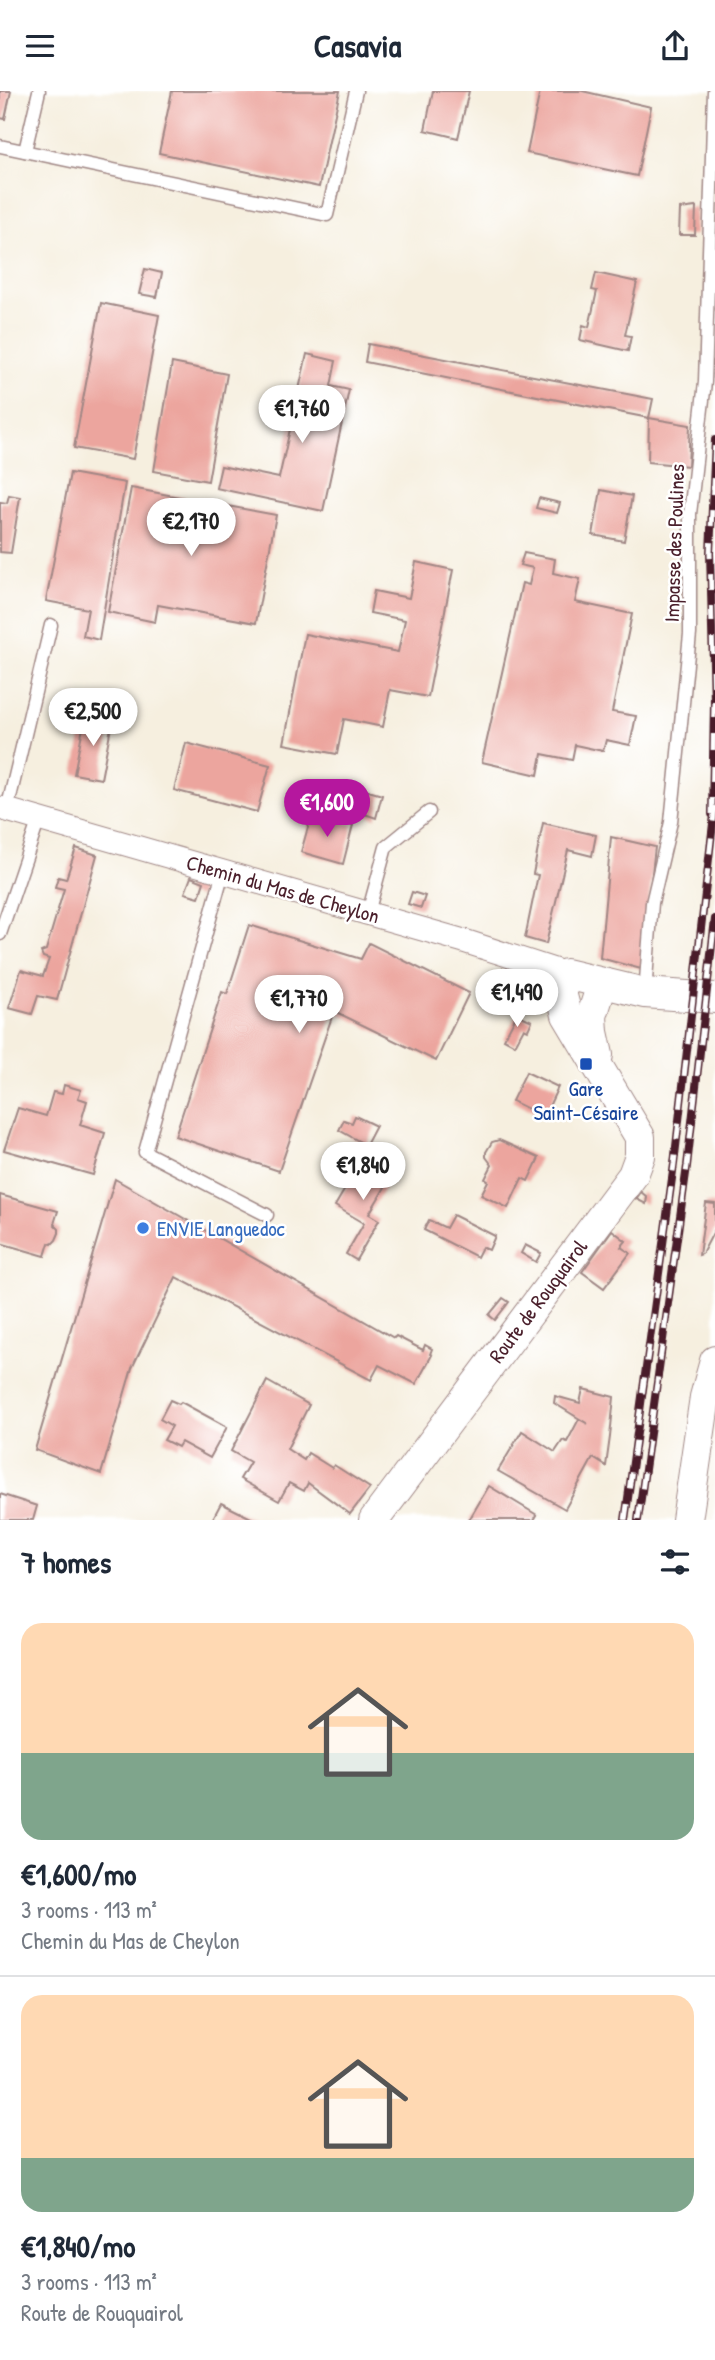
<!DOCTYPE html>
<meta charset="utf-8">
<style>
body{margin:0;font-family:"Patrick Hand",sans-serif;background:#f2f2f3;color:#1f2937;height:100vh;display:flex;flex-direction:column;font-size:26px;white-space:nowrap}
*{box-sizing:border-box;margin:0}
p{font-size:23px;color:#747a83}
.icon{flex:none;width:38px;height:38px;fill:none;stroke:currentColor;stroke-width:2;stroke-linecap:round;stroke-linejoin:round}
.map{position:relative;height:1429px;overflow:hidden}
.sheet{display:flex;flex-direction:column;background:#fff;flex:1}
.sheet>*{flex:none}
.price{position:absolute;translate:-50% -60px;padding:0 16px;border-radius:24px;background:#fff;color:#222;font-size:23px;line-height:46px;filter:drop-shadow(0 2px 4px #0008)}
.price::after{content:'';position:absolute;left:50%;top:42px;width:21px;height:16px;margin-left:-10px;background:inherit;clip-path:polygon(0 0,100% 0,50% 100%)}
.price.current{background:#b5179e;color:#fff}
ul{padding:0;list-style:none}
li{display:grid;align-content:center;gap:14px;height:371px;padding:0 21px}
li+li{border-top:2px solid #e0e1e3}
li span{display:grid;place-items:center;height:217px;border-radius:21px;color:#555}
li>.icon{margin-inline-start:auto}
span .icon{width:126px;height:126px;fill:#fffc;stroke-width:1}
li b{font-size:30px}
h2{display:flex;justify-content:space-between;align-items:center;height:84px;padding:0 21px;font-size:30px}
header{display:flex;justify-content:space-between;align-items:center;height:91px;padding:0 21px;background:#fff;font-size:32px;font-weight:700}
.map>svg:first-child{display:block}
.building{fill:#eca59e}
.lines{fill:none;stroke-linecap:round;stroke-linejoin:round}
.service-casing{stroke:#a08785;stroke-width:15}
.minor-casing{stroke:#a08785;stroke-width:25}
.tertiary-casing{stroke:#a08785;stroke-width:32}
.service{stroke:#fff;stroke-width:12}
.minor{stroke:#fff;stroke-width:23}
.tertiary{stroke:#fff;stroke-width:30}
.rail-casing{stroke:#4a1f2b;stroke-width:8}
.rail{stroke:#fff;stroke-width:5;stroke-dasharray:16;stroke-linecap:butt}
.transit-dot{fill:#1a4fb4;stroke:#fff;stroke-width:2.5}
.shop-dot{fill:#3f7fe0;stroke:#fff;stroke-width:2.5}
.labels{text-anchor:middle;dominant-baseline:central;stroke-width:5;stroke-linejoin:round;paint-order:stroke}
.street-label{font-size:21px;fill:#4a1f2b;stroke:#fff}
.transit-label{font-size:21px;fill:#164399;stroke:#fff}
.shop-label{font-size:21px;fill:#366cbe;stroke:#fff;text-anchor:start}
</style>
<header><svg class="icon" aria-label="menu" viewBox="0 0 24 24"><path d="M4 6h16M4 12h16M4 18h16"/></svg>Casavia<svg class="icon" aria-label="share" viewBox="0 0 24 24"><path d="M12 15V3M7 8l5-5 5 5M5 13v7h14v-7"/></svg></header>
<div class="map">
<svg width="715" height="1429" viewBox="0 0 715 1429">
<rect width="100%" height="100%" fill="#fff"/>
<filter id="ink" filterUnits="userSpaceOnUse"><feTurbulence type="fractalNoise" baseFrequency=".0143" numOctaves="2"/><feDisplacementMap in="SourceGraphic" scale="14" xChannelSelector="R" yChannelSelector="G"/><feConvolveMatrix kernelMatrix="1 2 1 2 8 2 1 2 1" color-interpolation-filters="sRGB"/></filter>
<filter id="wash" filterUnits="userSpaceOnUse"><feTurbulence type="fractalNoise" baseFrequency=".00686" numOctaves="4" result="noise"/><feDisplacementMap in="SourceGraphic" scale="28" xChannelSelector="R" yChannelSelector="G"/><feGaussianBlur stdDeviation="1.57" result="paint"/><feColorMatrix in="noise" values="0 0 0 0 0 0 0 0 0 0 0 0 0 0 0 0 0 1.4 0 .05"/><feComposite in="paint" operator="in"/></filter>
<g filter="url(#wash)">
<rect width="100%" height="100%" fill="#f6efdf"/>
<g id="blocks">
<g class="building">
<path d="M0 0H11L5 28 0 27Z"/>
<path d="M172 0H340L319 96 159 62Z"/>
<path d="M433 0H469L458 47 425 39Z"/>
<path d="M540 0H582L651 16 637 85 527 62Z"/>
<path d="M696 116 695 144H679L680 118Z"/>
<path d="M145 178 162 182 157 206 139 203Z"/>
<path d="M596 182 637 191 625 244 631 245 628 260 580 249 583 234 589 236 597 200 592 199Z"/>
<path d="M101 212 159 224 133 368 74 357Z"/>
<path d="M368 253 653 308 649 327 365 271Z"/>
<path d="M307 263 336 270 331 295 349 299 323 420 216 397 221 375 279 387Z"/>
<path d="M172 272 227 283 208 390 154 380Z"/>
<path d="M649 327 690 334 688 375 648 371Z"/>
<path d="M70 382 125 392 99 549 83 545 88 518 46 510Z"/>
<path d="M131 397 276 424 256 532 158 514 155 531 108 521Z"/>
<path d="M601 399 632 405 624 450 593 444Z"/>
<path d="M9 404 20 406 11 462 0 461V411L7 412Z"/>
<path d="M539 407 560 412 557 422 536 417Z"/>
<path d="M524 462 555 468 553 482 580 488 575 511 632 523 612 621 636 625 630 654 606 649 603 660 575 654 572 669 542 663 538 684 482 671 522 492 529 494 533 477 520 474Z"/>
<path d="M416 471 453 479 428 606 390 599 383 636 344 628 337 663 284 653 305 543 398 561 405 529 370 522 374 500 409 507Z"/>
<path d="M85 626 112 631 101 688 74 683Z"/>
<path d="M186 652 270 674 257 721 174 699Z"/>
<path d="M365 699 382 704 376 727 359 721Z"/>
<path d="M312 722 353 734 343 773 301 761Z"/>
<path d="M543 732 596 744 592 765 568 759 546 853 525 847 538 784 533 783Z"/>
<path d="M611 746 655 756 641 878 600 867Z"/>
<path d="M76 757 97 764 57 909 38 905 32 923 9 917 21 879 43 885 49 868 43 866 41 861 46 859 64 798 55 796 58 786 66 788Z"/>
<path d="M191 786 204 791 199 806 185 802Z"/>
<path d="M412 801 425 805 421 817 408 813Z"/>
<path d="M249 834 361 868 369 852 469 902 436 970 334 920 279 1080 175 1045 222 901 227 903Z"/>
<path d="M517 923 532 930 528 939 524 937 515 954 504 948Z"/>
<path d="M526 981 558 996 544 1026 512 1010Z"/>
<path d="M64 994 81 999 78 1007 87 1010 80 1034 105 1042 93 1084 4 1059 18 1017 46 1025 53 1001 62 1003Z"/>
<path d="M355 1025 376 1035 366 1054 339 1039 344 1029 352 1032Z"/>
<path d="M499 1049 539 1067 528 1090 522 1087 508 1117 481 1104 488 1090 485 1088 492 1074 486 1066V1061L492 1051Z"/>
<path d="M362 1069 391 1086 369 1123 379 1129 356 1169 346 1163 364 1132 335 1115Z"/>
<path d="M115 1088 394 1247 396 1245 423 1259 425 1254 432 1258 430 1263 432 1264 416 1293 379 1274 371 1289 176 1186 132 1277 101 1383 35 1359Z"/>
<path d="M641 1101 647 1106 646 1113 636 1108Z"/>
<path d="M0 1104 58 1120 54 1133 59 1138V1142L56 1149 52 1153 49 1152 45 1165 0 1152Z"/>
<path d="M706 1112 715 1113V1138L702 1163 699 1164Z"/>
<path d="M453 1124 495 1145 489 1159 482 1156 477 1166 424 1139 429 1129 446 1137Z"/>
<path d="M612 1139 626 1150 621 1156 630 1162 604 1197 582 1181Z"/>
<path d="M525 1154 541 1162 536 1171 521 1162Z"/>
<path d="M503 1207 509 1211 495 1229 489 1224Z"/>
<path d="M267 1290 309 1314 287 1358 304 1369 308 1362 332 1377 334 1374 370 1397 350 1423 308 1392 304 1400 289 1392 279 1410 240 1388 250 1371 231 1360Z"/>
<path d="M583 1298 614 1306 610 1346 606 1375 593 1367 565 1418 498 1380 522 1340 555 1361 563 1349 567 1351 579 1328 588 1333 554 1312 555 1305 580 1312Z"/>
<path d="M170 1309 179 1313 181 1311 227 1336 210 1367 181 1351 178 1356 164 1349 172 1335 160 1328Z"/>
<path d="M489 1395 537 1424 534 1429H469Z"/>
<path d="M0 1403 37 1415 33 1429H0Z"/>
<path d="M221 1412 255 1429H212Z"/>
</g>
</g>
</g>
<g filter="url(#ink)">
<use href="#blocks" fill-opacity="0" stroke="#a08785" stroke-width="2"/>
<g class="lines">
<defs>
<g id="service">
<path d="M0 55 327 124 356 0"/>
<path d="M25 60 39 0"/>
<path d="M7 719 51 534"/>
<path d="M223 781 145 1061 267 1124"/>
<path d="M368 822 386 756 429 721"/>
<path d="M0 843 39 728"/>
<path d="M645 902 652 812 671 731 690 543V423L705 291 714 0"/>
</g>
<path id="minor" d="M0 717 464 850 566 883"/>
<g id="tertiary">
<path d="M598 964 593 941 592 925 602 893"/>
<path d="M374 1429 633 1084 640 1065V1046L567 924 561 901 566 883 645 902 715 907"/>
<path d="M687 1429 705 1306 715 1270"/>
</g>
</defs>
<use href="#service" class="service-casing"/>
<use href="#minor" class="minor-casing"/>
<use href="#tertiary" class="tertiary-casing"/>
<use href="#service" class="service"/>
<use href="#minor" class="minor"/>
<use href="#tertiary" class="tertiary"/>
<defs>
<g id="rail">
<path d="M712 723 714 612 710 462 715 349"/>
<path d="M625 1429 674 1073 715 715"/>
<path d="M638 1429 687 1075 715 828"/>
</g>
</defs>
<use href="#rail" class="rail-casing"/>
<use href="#rail" class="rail"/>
</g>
</g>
<rect class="transit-dot" x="579" y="966" width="14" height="14" rx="3.5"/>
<circle class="shop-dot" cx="143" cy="1137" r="7"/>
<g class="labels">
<g class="street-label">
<text transform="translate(674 452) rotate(-88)">Impasse des Poulines</text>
<text transform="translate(283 798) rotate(16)">Chemin du Mas de Cheylon</text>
<text transform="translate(538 1210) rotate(-53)">Route de Rouquairol</text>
</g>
<g class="transit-label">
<text x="586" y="997">Gare<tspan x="586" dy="24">Saint-Césaire</tspan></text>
</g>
<g class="shop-label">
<text x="157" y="1137">ENVIE Languedoc</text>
</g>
</g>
</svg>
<b class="price" style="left:302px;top:354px">€1,760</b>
<b class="price" style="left:191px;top:467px">€2,170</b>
<b class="price" style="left:93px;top:657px">€2,500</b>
<b class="price current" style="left:327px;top:748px">€1,600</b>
<b class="price" style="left:517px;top:938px">€1,490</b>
<b class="price" style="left:299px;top:944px">€1,770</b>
<b class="price" style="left:363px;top:1111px">€1,840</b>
</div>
<section class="sheet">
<h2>7 homes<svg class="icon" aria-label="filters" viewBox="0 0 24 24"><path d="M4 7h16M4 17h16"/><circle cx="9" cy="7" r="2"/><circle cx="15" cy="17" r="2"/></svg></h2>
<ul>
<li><span style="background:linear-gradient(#ffd9b3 60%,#7fa58c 0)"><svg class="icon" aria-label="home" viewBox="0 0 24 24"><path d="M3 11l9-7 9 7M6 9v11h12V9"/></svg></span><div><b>€1,600/mo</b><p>3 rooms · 113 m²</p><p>Chemin du Mas de Cheylon</p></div></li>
<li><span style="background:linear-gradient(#ffd9b3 75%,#7fa58c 0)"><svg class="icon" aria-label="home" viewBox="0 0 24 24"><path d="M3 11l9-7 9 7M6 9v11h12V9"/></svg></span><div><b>€1,840/mo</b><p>3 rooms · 113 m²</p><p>Route de Rouquairol</p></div></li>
</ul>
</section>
